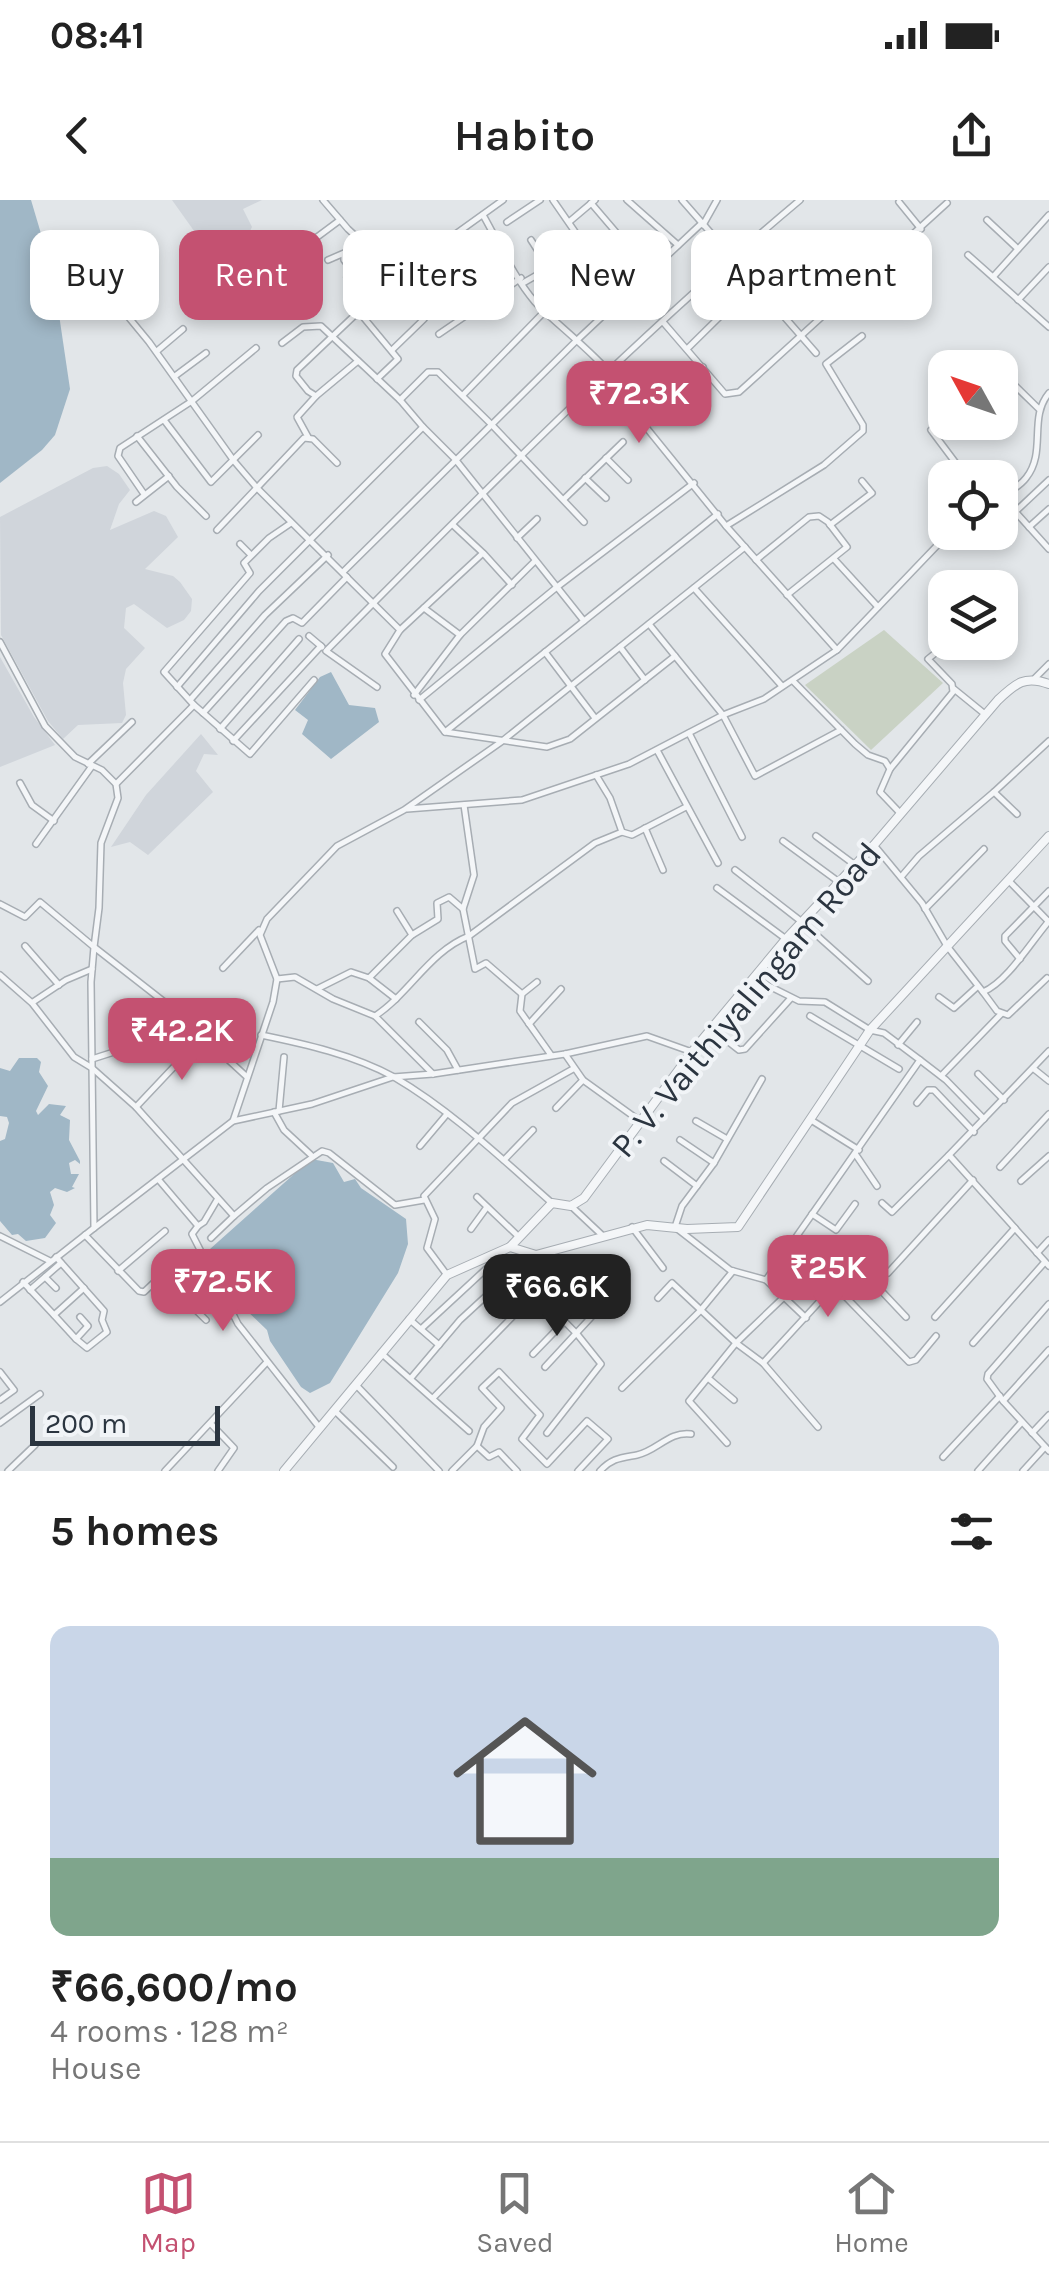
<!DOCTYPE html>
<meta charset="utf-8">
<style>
body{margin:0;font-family:Karla,sans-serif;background:#f6f6f6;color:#222;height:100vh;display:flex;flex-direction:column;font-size:38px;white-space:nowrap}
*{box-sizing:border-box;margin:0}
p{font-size:32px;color:#767676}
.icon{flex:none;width:55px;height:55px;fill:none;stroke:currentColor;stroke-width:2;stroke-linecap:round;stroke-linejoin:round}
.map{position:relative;height:1271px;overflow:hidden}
.side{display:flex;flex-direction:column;background:#fff;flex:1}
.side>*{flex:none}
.top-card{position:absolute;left:30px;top:30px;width:990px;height:90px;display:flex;gap:20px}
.needle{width:65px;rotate:310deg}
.buttons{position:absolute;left:928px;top:150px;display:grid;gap:20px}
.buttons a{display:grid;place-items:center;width:90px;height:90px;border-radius:20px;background:#fff;box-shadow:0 5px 15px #0003;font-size:50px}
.scale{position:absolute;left:30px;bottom:25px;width:190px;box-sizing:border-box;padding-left:10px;border:5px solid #2b3540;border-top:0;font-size:28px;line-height:35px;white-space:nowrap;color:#2b3540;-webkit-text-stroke:8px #f1f4f7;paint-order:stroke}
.price{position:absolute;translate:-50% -85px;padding:0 22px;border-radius:20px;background:#c45171;color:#fff;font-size:32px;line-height:65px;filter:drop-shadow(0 2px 5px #0008)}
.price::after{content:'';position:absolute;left:50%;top:60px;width:30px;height:22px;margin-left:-15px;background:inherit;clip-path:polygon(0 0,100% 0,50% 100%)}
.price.selected{background:#222;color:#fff}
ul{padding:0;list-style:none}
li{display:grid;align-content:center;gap:20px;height:530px;padding:0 50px}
li span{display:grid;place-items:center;height:310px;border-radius:20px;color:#555}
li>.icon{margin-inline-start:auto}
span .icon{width:180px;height:180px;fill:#fffc;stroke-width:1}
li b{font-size:42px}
h2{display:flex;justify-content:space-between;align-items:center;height:120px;padding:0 50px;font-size:42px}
.tag{padding:0 35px;border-radius:20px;background:#fff;box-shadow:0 5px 15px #0003;font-size:35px;line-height:90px}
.tag.selected{background:#c45171;color:#fff}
.status{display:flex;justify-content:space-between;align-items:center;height:70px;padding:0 50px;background:#fff;direction:ltr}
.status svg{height:28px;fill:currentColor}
header{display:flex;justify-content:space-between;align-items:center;height:130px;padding:0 50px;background:#fff;font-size:45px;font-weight:600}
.menu{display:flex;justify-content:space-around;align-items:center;height:140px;border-top:2px solid #e0e0e0;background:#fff;font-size:28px;color:#767676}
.menu a{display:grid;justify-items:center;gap:5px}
.menu .selected{color:#c45171}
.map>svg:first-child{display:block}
.built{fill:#d0d5db}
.green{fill:#c9d2c4}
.water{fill:#a0b7c6}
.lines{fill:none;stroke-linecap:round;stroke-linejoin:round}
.minor-casing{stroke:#a7adb3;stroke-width:8}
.tertiary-casing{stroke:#a7adb3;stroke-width:10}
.minor{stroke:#f4f6f8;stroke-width:5}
.tertiary{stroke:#f4f6f8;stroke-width:8}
.labels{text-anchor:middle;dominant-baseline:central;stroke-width:8;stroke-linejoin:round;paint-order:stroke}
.street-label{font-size:35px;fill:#2b3540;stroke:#f1f4f7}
</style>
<div class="status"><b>08:41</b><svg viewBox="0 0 49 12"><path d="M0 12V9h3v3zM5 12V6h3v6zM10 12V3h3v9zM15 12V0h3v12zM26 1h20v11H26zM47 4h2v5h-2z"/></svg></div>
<header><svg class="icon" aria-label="back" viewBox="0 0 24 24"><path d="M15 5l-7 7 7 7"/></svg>Habito<svg class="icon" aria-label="share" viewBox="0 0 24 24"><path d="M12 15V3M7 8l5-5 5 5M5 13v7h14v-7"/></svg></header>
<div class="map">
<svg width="1049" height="1271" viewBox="0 0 1049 1271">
<rect width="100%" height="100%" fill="#e2e6e9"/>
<g class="built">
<path d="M172 0H262L243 9 252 27 246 39 214 59Z"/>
<path d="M107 266 119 274 130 290 119 304 110 330 154 311 166 316 178 337 145 369 173 376 180 382 192 399 191 411 184 420 167 428 134 404 126 408 124 428 145 448 126 469 123 483 126 515 122 523 78 525 63 539 48 521 1 435 0 317 93 268Z"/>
<path d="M0 457 34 517 55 545 0 567Z"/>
<path d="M201 534 218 555 204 554 196 571 213 592 148 655 130 642 111 647 146 595Z"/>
</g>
<path class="green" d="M884 430 943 483 871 550 805 485Z"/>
<g class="water">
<path d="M0 0H31L53 74 70 189 55 235 42 250 0 283Z"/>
<path d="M331 472 349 505 375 508 379 522 331 559 302 534 308 520 295 510 320 477Z"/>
<path d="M19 858H37L41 862 39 872 48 886 36 911 38 915 49 904 66 906 60 915 70 920 69 940 80 961V964L75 960 69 963 71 974H79L72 987 75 988 67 992 55 988 50 992 54 1005 50 1015 56 1023 45 1038 26 1041 18 1034 12 1035 0 1021V941L5 939 9 923 7 917 0 916V868L10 871Z"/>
<path d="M311 959 333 963 344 982 355 979 361 988 406 1019 408 1044 398 1073 330 1183 310 1193 301 1187 270 1141 267 1130 242 1106 210 1049Z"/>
</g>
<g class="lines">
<defs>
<g id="minor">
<path d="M323 0 348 29 399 76"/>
<path d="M627 0 678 45"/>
<path d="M682 0 816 153"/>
<path d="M899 2 921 29"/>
<path d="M591 3 650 72"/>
<path d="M483 15C499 43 514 78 535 102 558 127 624 174 628 205L726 326 837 450"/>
<path d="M987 20 1018 49"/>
<path d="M507 22 540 0"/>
<path d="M569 22 595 0"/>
<path d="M703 25 717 0"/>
<path d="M531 40 549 68"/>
<path d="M61 47 88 68 149 142 234 261 257 288 400 430"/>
<path d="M301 49 340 20"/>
<path d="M344 55V60L351 69 347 77"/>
<path d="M968 55 1049 127"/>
<path d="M328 60 365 44"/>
<path d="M993 77 1049 15"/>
<path d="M523 83 586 47"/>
<path d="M844 98 858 112"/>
<path d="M1018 100 1049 67"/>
<path d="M775 104 837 45H840L885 93"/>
<path d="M359 112 398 159 377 179"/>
<path d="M663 122 725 194 739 192 947 3"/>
<path d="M439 134 521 78"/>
<path d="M282 143 303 127 321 126 400 200 423 227"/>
<path d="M687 149 755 82"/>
<path d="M392 150 424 119"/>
<path d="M157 151 183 129"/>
<path d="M358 161 316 196 308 191 296 176 297 170 393 79 503 0"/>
<path d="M982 163 994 168"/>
<path d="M1000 171 1039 209"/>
<path d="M175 176 206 153"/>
<path d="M463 195 589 66 591 55 553 0"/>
<path d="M400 200 428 172H438L492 225 584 322"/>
<path d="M164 220 211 282 258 235"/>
<path d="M642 222 703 167"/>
<path d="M931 230 967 278"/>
<path d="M137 236 177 287 206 316"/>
<path d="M308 237 297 217 316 196"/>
<path d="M606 258 628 280"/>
<path d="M585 278 606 298"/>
<path d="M144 294 118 256 120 248 192 201 256 148"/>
<path d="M1002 297 1049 349"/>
<path d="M1000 298C1008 293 1020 286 1026 278 1047 252 1028 218 1049 193"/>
<path d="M564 299 623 242"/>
<path d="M136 302 169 276"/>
<path d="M1015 312 1049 280"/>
<path d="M291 323 269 338 244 363 250 373 164 472 194 505 250 554 314 480"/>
<path d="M453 325 483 353 400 430 385 454 445 532 547 547 570 539 675 456 723 515 755 576 841 530"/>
<path d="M830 325 872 293 862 281"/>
<path d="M726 326 824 265 863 231V225L826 164 862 136"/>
<path d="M1029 327 1049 309"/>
<path d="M217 330 304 238 313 239 337 263"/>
<path d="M517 338 537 319"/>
<path d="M240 344 251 355"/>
<path d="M484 354 512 385"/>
<path d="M834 359 878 407"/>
<path d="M756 360 809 317 819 316 828 322 847 347 787 395"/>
<path d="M344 371 575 142 702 23"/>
<path d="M694 388 782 486"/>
<path d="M424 408 460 435"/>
<path d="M649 424 675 456"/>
<path d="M941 426 945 430"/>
<path d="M309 436 322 447"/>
<path d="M0 442 45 526 75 557 102 570 116 584 118 598 101 643 99 708 94 747 172 808 247 877"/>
<path d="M620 447 645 480"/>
<path d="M545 452 595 518"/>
<path d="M1034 479 1049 464"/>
<path d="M793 481 855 544 868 555 885 561 890 569 880 592 901 614"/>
<path d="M177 487 259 391 423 227 455 259 584 421"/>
<path d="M377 487 326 451C479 296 633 140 800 0"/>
<path d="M954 489 986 515"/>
<path d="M414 495 460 435 535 361"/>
<path d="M190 500 265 415 328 355"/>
<path d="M419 500 557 387 694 283"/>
<path d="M203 513 286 421 293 418 302 423 347 377"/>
<path d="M220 529 299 439"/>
<path d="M445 532 718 314"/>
<path d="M689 533 742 637"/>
<path d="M233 541 321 446"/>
<path d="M658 552 718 663"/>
<path d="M88 564 132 522"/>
<path d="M890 569 953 492 952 484 928 459 949 442"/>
<path d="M20 583 32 605 54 621"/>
<path d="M116 584 194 505"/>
<path d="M994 592 1049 541"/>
<path d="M464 605 474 675 463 709 475 769 486 763 522 794"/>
<path d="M407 609 522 600 629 564 723 515 764 499 837 450 950 332"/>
<path d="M645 628 663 670"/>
<path d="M622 632 632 635 686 607"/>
<path d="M816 636 855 665"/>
<path d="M783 641 839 682"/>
<path d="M36 644 92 566"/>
<path d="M874 645 922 703 947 746 983 792C1007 782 1031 742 1049 721"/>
<path d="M735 670 802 722 868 781"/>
<path d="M901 677 919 656 994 592 1017 614"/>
<path d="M1009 681 1049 722"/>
<path d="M717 688 786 739"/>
<path d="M0 704 25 717 40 702 94 747 91 782 94 1028 0 1102"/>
<path d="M925 709 984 649"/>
<path d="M397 711 412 735"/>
<path d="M25 746 59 785"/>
<path d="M1020 759 1005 741V736L1049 691"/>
<path d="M223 768 259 730"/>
<path d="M0 775 32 803 74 857 92 868 136 907 234 1016 267 988 322 951 329 953 395 1005 424 1000"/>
<path d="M369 778 412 735 438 719 437 703 449 697 463 709"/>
<path d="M277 779 295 777 333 799 375 816C409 794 430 751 469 736L595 643 622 632 610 598 596 575"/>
<path d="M755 779 799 801 825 802 870 830 884 833 920 860 766 1080"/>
<path d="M537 782 522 794 520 811 551 855"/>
<path d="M317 789 351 772 369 778 396 799"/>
<path d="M983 792 997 811 1008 815 1047 778"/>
<path d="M939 797 954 808 977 787"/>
<path d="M33 802 66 780 92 769"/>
<path d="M375 816 433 874"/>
<path d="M810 816 899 869"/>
<path d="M419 822 447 850 458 870"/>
<path d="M529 824 561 789"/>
<path d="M712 829 739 850 745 849 791 798"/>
<path d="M261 835C305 844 354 855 394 877 452 911 502 959 552 1003"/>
<path d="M898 845 917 822"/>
<path d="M1049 851 949 955 1049 1066"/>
<path d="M565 854 583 880 640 921"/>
<path d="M92 859 117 851 136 834"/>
<path d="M920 860 946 880 984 919"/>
<path d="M1034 869 1049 881"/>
<path d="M978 874 1004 900"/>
<path d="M941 876 1001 814"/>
<path d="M762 879 714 963 682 1006 675 1027 730 1070 766 1080 806 1118"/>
<path d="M917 903 928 890H934L974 932"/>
<path d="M136 907 203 836"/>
<path d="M556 908 583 880"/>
<path d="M279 911 284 857"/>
<path d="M274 912 284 930 311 955"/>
<path d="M811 920 859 950"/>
<path d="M233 921 273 802 277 779 260 735 267 719 337 646 404 610 501 542 745 347"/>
<path d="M696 921 727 939"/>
<path d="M680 940 714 963"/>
<path d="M420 946 447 914"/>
<path d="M856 955 877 986"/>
<path d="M504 960 533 930"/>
<path d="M664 961 697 986"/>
<path d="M1000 967 1049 914"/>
<path d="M158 979 198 1026 204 1022 217 1000"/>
<path d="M1021 981 1049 956"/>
<path d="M477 997 519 1037"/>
<path d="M882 1003 892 1012 948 956"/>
<path d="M571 1006 603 1036"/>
<path d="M812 1014 836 1030 855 1004"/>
<path d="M198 1026 192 1034 238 1124 319 1227"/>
<path d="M632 1027 663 1068"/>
<path d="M94 1028 233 921 312 904 393 877 433 874 565 854 647 836 692 852"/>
<path d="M471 1029 487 1007"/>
<path d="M85 1035 139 1091 144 1092 161 1076 206 1120"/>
<path d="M0 1036 50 1061"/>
<path d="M211 1038 234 1016"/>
<path d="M497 1053 577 1134 601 1164 547 1233"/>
<path d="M1037 1053 1049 1040"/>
<path d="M56 1057 104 1111 102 1120 107 1132 87 1148 76 1139"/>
<path d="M855 1063 906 1117"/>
<path d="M118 1071 165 1031"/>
<path d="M447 1075 427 1048 435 1019 424 996 512 903 573 869"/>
<path d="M45 1077 56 1088"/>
<path d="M23 1082 54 1115 84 1088"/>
<path d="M835 1086 909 1162 916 1160 936 1136"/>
<path d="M30 1090 61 1063"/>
<path d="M658 1098 672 1083 736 1143 763 1163 818 1227"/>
<path d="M1049 1104 988 1174 987 1179 1003 1201 1049 1150"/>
<path d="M526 1105 538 1093"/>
<path d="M54 1115 76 1139 88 1126 80 1117"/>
<path d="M935 1117 1015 1028"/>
<path d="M409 1119 439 1145"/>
<path d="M421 1129 500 1056"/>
<path d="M973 1143 1044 1063"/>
<path d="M381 1153 469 1231"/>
<path d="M533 1154 564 1122"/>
<path d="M763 1163 865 1052 888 1073 973 980"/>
<path d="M545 1167 619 1087"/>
<path d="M0 1172 14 1190 0 1200"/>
<path d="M411 1178 460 1120 498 1085"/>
<path d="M708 1178 734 1200"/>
<path d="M357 1186 439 1271"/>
<path d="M622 1188 700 1111 733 1071"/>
<path d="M434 1197 520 1109"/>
<path d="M1004 1202 1049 1251"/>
<path d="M334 1210 393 1267"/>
<path d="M0 1223 40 1194"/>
<path d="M211 1224 234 1248 218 1271"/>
<path d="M1032 1233 1049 1215"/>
<path d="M727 1243 689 1201 736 1143 784 1097"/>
<path d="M477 1246 489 1257 499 1252 517 1271"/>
<path d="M943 1257 1000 1196"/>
<path d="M8 1271 35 1245"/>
<path d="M165 1271 267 1162"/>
<path d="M452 1271 477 1246 484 1227 501 1208 482 1188 499 1172 540 1215 522 1239 547 1264 587 1221 608 1239 578 1271"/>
<path d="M600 1271C612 1258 621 1258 637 1255 657 1251 669 1231 691 1234"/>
<path d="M978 1271 1021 1223"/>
<path d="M1023 1271 1045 1247"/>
</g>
<g id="tertiary">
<path d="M510 1047 536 1055 647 1025 687 1029 738 1027 870 830 1049 636"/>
<path d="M284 1271 447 1075 510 1047 552 1003 571 1006 584 998 692 852 786 739 874 645 998 500C1016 483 1025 475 1049 484"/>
</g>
</defs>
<use href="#minor" class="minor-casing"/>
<use href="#tertiary" class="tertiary-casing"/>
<use href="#minor" class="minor"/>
<use href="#tertiary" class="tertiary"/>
</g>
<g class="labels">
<g class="street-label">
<text transform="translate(746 800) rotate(-50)">P. V. Vaithiyalingam Road</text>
</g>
</g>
</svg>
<div class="buttons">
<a><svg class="needle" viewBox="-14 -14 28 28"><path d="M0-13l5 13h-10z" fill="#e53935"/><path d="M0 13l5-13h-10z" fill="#767676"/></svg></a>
<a><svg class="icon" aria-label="locate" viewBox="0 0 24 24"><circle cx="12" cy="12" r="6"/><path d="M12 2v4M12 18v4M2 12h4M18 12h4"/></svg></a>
<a><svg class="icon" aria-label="layers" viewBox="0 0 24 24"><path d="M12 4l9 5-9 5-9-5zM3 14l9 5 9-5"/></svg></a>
</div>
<div class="scale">200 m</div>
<b class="price" style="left:639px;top:246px">₹72.3K</b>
<b class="price" style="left:182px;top:883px">₹42.2K</b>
<b class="price" style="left:828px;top:1120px">₹25K</b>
<b class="price" style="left:223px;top:1134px">₹72.5K</b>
<b class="price selected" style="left:557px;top:1139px">₹66.6K</b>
<div class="top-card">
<a class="tag">Buy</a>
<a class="tag selected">Rent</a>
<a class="tag">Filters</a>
<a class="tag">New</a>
<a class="tag">Apartment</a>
</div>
</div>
<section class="side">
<h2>5 homes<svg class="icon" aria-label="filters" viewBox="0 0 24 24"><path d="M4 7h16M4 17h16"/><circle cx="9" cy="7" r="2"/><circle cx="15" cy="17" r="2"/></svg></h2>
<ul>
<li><span style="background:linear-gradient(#c9d6e8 75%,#7fa58c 0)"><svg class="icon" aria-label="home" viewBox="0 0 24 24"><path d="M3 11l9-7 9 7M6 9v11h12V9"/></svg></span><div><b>₹66,600/mo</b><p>4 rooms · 128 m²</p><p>House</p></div></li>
</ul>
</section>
<nav class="menu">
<a class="selected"><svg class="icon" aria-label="map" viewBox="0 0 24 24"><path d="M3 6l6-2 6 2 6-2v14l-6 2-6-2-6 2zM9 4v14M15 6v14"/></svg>Map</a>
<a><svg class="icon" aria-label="saved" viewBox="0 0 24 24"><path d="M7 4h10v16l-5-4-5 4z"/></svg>Saved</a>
<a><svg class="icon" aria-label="home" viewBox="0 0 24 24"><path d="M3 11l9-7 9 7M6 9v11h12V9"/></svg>Home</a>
</nav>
